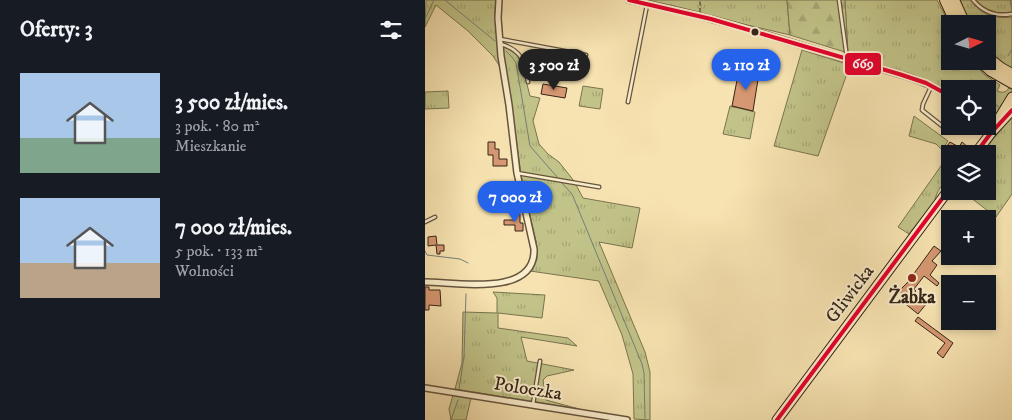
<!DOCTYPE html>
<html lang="pl">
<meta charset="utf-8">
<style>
body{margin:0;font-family:"IM FELL DW Pica",serif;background:#242831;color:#f1f3f6;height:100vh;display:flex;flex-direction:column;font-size:19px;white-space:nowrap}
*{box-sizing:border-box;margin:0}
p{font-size:16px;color:#9ea1a6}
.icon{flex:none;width:28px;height:28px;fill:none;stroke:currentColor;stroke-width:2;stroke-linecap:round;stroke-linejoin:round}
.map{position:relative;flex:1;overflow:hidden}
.sheet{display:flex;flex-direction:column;background:#171b24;width:425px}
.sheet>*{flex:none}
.needle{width:32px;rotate:85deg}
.tools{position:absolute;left:516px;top:15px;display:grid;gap:10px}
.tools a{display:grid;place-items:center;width:55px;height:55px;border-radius:0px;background:#171b24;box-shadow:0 2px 8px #0003;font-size:25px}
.price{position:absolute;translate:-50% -42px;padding:0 11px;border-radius:18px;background:#2563eb;color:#fff;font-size:16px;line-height:32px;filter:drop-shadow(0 1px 2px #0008)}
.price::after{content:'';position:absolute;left:50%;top:30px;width:15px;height:11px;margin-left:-8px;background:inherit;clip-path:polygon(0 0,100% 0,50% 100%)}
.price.current{background:#222;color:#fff}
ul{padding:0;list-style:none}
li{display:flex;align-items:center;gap:15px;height:125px;padding:0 20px}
li span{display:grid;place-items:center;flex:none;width:140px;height:100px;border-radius:0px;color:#555}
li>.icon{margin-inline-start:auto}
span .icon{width:60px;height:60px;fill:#fffc;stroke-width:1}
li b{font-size:21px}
h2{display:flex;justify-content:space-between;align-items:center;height:60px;padding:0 20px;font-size:21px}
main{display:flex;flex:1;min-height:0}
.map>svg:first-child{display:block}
.grass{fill:url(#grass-tufts);stroke:#7b7450}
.forest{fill:url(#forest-firs);stroke:#7b7450}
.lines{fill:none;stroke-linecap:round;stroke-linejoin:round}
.stream{stroke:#767f77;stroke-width:1}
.building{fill:#d69872;stroke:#352417}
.lane-casing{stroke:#66543e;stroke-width:5}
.street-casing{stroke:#66543e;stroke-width:8}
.primary-casing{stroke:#352417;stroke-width:11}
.highway-casing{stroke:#352417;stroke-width:12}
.path{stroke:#352417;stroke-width:1;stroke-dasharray:4 2.5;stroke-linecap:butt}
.lane{stroke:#faedcc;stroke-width:2.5}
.street{stroke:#faedcc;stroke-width:5}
.primary{stroke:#f7e3b1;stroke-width:9}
.highway{stroke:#f7e3b1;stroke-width:10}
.bus-1-casing{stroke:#faedcc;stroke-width:8}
.bus-1{stroke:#e4002b;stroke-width:4}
.bus-dot{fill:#352417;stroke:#faedcc;stroke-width:2}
.poi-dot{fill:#8f2418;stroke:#faedcc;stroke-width:2}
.labels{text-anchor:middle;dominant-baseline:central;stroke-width:4;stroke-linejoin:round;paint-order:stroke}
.street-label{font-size:19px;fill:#352417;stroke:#faedcc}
.poi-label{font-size:19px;font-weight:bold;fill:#352417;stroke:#faedcc}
.line-badge{stroke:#faedcc;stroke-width:2}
.badge-label{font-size:14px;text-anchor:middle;font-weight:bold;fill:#fff}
</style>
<main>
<section class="sheet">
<h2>Oferty: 3<svg class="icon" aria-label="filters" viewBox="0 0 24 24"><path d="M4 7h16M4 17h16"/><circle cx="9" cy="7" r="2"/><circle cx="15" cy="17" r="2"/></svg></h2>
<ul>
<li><span style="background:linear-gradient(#a9c7e8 65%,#7fa58c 0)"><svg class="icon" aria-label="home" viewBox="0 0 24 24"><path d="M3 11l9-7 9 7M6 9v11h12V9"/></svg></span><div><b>3 500 zł/mies.</b><p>3 pok. · 80 m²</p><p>Mieszkanie</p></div></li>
<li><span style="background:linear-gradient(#a9c7e8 65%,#b9a48a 0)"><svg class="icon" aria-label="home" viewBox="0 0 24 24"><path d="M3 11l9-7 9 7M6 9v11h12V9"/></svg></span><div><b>7 000 zł/mies.</b><p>5 pok. · 133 m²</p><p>Wolności</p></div></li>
</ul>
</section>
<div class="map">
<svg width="587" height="420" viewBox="0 0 587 420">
<defs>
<pattern id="grass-tufts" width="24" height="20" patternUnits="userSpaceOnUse" patternTransform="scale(1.25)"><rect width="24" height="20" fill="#c1c388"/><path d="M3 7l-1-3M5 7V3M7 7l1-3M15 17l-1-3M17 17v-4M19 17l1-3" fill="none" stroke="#a6a775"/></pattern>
<pattern id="forest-firs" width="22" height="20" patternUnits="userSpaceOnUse" patternTransform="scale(1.25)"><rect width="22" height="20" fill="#c1c388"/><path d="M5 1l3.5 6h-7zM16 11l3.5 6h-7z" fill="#a6a775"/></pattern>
</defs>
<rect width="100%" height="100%" fill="#f7e3b1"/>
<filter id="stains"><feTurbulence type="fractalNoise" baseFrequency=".004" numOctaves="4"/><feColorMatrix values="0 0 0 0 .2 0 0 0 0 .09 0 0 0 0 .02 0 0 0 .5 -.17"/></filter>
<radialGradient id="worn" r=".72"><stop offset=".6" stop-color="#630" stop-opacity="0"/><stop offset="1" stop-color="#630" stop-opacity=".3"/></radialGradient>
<g class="grass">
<path d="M1 0H71L70 11 72 39 92 53 97 65 105 96 115 98 108 121 114 144 123 154 134 162 149 181 158 198 215 208 207 248 174 242 220 352 225 372V420L209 419 208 374 197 335 174 281 105 271 112 259 111 241 97 182 83 79 68 56 43 31 11 5 0 27Z"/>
<path d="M216 0H362L365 35Z"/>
<path d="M420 0H512L525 25V61H546L560 75 575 85 572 91C578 93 580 93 584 88L587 90V94L565 123H563L562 89H525V93C495 74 458 66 423 58Z"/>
<path d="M532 0H546C555 15 571 19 587 17V70L563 52 562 24H544Z"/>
<path d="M550 0H587V12C572 15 560 11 550 0Z"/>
<path d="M377 50 425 65 393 156 349 146Z"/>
<path d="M158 86 178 89 175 109 154 106Z"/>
<path d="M23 91 24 108 0 109V92Z"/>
<path d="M305 106 330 112 325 139 298 134Z"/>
<path d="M587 114V194L571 217 537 191H562V154H557Z"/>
<path d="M489 116 523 141 518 148 525 154C525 160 527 169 524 175 519 184 511 190 510 201L484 234 473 227 523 156 511 144 484 136Z"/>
<path d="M68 292 120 295 117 318 73 313V328L143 338 152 346 96 337 102 361 149 370 122 376 118 380 121 400 154 409 30 389 37 363 38 312 72 313V298Z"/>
<path d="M28 395 46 398 41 420H26L24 409Z"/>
</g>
<path class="forest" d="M362 0H420L423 53 365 35Z"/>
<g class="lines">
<g class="stream">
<path d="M20 0 70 41"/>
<path d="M585 0 587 10"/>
<path d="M0 19 9 0"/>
<path d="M81 51 87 57 91 63 105 146 133 178"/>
<path d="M583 56 587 49"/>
<path d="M564 90C560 98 567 103 573 106"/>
<path d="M137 183 147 194 152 206 217 364 219 373 220 418"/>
<path d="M0 251 2 255 35 259 43 263"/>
<path d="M34 389 39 357 41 294"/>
<path d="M26 420 33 400"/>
</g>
</g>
<g class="building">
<path d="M319 70 334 73 328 111 307 106 313 75 318 76Z"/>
<path d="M118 84 142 88 140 98 116 94Z"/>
<path d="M63 142H70V149H74V159H82V166H68V155H63Z"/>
<path d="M525 142 534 147 537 142 544 148 540 154H532L521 147Z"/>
<path d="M71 182H77V185H80V189H70L69 198H60L61 188H66V185H71Z"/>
<path d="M90 214H95V223H98V231H90V225H79V220H90Z"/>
<path d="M11 236 12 245H19V251H15V254H12L11 245 3 246V237Z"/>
<path d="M509 246 516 251 507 261 512 265 505 275 514 283 512 286 499 276 489 289 491 291 486 296 494 301 497 298 502 303 493 314 478 302 481 297 474 291 482 283Z"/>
<path d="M0 287H4V290H15L16 306 4 305V310H0Z"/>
<path d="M493 317 528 343 518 358 512 353 520 343 490 321Z"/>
</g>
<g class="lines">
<defs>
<g id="lane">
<path d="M414 0 422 58"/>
<path d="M548 0C558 12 571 17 587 14"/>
<path d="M75 39 161 55"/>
<path d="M76 44C98 51 99 62 103 82"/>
<path d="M506 87 498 104 497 110 521 129H525L528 126"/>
<path d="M203 102 222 5"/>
<path d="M92 173 174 187"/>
<path d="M0 222 10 217"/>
<path d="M108 404 115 361"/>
</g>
<g id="street">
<path d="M204 0C278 14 349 37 421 59 456 70 494 76 525 96"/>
<path d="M558 126 566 133"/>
<path d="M0 282C30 282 111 298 109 249L92 173 84 105 76 56 73 18 74 0"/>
<path d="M0 388 202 420"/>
</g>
<g id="primary">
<path d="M573 120 587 97"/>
<path d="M550 154 566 133 587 110"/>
<path d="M352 420 525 188"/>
</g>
<g id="highway">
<path d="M520 0 531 24"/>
<path d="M529 0 540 24"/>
<path d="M562 57 576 68 587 74"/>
<path d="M555 61 566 71 587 83"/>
</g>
</defs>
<use href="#lane" class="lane-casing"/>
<use href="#street" class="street-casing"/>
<use href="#primary" class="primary-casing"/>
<use href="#highway" class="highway-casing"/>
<g class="path">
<path d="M275 12V0"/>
<path d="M517 187 525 175"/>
</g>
<use href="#lane" class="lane"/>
<use href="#street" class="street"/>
<use href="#primary" class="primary"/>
<use href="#highway" class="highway"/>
<defs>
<g id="bus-1">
<path d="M204 0 286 19 474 74 501 83 525 96"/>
<path d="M550 154 566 133 587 110"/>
<path d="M352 420 525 188"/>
</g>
</defs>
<use href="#bus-1" class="bus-1-casing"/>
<use href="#bus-1" class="bus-1"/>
</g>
<circle class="bus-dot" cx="330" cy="32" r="4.5"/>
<circle class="poi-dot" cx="487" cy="278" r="5"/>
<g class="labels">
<g class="street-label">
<text transform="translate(425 294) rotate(-53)">Gliwicka</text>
<text transform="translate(103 389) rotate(9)">Poloczka</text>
</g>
<g class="poi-label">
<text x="487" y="297">Żabka</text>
</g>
</g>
<rect class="line-badge" x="419" y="52" width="38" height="24" rx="5" fill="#e4002b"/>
<g class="badge-label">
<text x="438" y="68">669</text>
</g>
<rect width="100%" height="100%" filter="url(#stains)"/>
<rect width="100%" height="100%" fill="url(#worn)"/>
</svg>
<div class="tools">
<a><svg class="needle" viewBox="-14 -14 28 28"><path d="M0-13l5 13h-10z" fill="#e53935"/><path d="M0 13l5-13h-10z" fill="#9ea1a6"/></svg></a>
<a><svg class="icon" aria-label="locate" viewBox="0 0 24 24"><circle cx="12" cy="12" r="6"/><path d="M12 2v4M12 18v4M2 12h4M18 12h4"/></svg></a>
<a><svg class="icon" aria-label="layers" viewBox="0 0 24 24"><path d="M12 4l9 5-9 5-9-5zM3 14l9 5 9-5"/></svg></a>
<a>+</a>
<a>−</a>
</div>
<b class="price current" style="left:129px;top:91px">3 500 zł</b>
<b class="price" style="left:321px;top:91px">2 110 zł</b>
<b class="price" style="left:90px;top:223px">7 000 zł</b>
</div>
</main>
